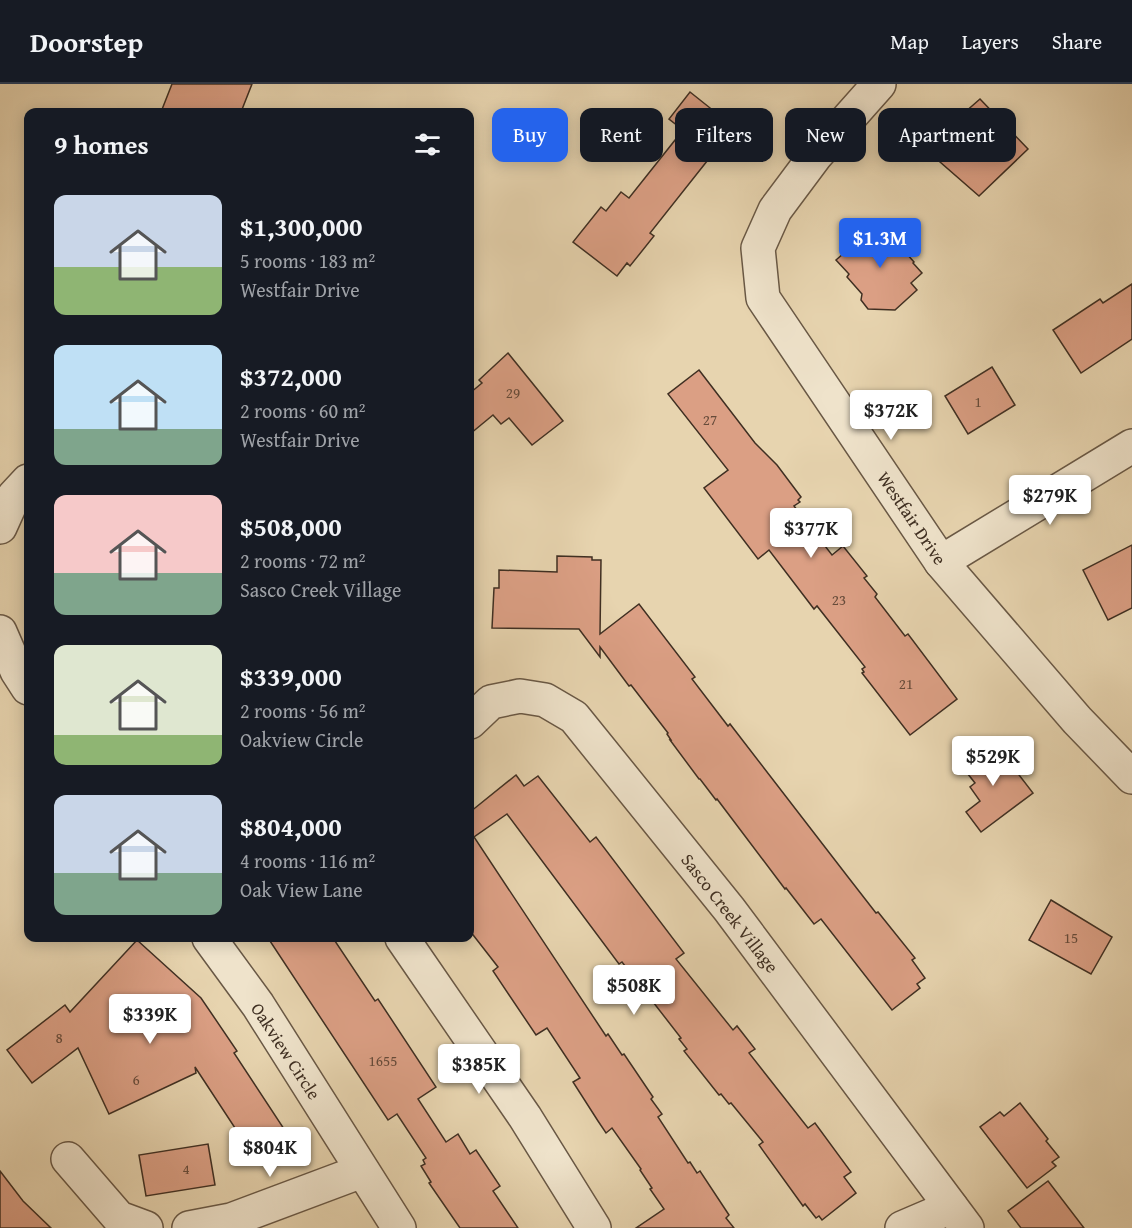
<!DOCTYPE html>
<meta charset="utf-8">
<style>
body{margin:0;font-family:"Gentium Book Plus",serif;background:#20242c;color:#f1f3f6;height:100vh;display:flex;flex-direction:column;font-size:22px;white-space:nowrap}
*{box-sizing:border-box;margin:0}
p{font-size:20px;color:#9ea1a6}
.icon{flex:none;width:33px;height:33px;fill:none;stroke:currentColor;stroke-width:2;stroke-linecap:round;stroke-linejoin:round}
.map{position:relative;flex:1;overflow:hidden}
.details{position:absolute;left:24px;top:24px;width:450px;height:834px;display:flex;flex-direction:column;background:#171b24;border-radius:12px;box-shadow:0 3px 15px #0003}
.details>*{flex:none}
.hud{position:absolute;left:492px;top:24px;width:549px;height:54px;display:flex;gap:12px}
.price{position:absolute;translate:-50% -51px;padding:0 14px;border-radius:6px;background:#fff;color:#222;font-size:20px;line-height:39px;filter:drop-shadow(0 2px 3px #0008)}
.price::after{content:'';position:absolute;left:50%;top:36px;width:18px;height:14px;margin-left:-9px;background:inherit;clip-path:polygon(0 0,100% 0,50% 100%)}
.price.selected{background:#2563eb;color:#fff}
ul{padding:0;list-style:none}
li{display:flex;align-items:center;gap:18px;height:150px;padding:0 30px}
li span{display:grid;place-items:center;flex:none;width:168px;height:120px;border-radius:12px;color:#555}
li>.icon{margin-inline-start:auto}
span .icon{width:72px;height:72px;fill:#fffc;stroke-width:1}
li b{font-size:26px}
h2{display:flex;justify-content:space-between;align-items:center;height:72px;padding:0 30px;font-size:26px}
.tag{padding:0 21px;border-radius:12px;background:#171b24;box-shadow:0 3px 15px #0003;font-size:21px;line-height:54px}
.tag.selected{background:#2563eb;color:#fff}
header{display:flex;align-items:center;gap:36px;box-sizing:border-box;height:84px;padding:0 30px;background:#171b24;border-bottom:2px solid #363941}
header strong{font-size:28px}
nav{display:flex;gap:33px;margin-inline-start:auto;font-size:21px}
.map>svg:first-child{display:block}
.building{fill:#db9f84;stroke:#3f2f22;stroke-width:1.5}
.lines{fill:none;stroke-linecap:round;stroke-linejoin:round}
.minor-casing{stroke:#695845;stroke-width:36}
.minor{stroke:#efe3cb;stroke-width:33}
.labels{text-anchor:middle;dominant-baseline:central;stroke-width:5;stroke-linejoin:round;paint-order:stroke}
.number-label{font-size:15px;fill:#664b3a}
.street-label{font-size:18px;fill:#3f2f22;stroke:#efe3cb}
</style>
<header>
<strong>Doorstep</strong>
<nav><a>Map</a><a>Layers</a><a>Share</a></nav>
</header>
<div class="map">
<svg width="1132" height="1144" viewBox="0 0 1132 1144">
<rect width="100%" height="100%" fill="#e7d4af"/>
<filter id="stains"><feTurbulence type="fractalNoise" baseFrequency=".00333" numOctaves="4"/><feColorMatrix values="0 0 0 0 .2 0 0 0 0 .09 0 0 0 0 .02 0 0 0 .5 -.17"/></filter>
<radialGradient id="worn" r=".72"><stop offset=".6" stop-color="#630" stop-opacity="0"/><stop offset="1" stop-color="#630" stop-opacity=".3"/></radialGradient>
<g class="building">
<path d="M172 0H252L241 28H161Z"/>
<path d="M690 8 734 43 650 149 654 152 630 182 627 179 617 192 573 158 601 123 606 127 621 108 629 114 683 46 669 35Z"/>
<path d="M980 15 1028 65 979 112 924 64Z"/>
<path d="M877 136 914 178 913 179 922 189 911 199 917 206 895 226 868 225 861 216 862 210 847 193 849 190 836 176 851 163 848 160Z"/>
<path d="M1132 200V255L1081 289 1053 246 1100 215 1103 219Z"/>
<path d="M508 269 563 337 532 361 509 334 501 340 493 331 470 350V309L482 299 479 296Z"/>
<path d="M992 283 1015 321 968 350 945 312Z"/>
<path d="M699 286 755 359 777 381 801 413 798 416 800 418 794 422 832 471 843 462 867 492 864 494 877 510 875 513 905 552 908 550 957 615 910 651 862 589 864 588 862 585 865 583 817 522 814 525 769 466 758 475 704 404 728 386 668 310Z"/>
<path d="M1132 461V524L1108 536 1083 486Z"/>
<path d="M557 472 592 473V476H601L600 550 639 520 695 593 692 595 728 642 730 640 848 793 876 829 878 828 915 874 912 876 925 894 917 900 920 904 892 926 821 835 814 840 786 804 785 805 717 715 716 716 700 695H699L670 656H671L667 650 668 649 631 601 629 602 600 563V573L579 545 492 544 494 504H499V486L557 488Z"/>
<path d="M985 660 1000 678 1006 674 1033 709 981 748 966 728 980 717 970 703 975 699 960 680Z"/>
<path d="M516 691 524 702 538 692 590 758 596 753 684 869 676 875 733 946 737 942 755 965 749 969 808 1044 815 1039 851 1088 844 1093 856 1109 822 1136 819 1132 816 1134 805 1120 803 1122 759 1061 763 1058 731 1019 729 1020 721 1010 719 1011 684 967 687 965 679 955 681 954 622 878 619 880 507 730 474 753 606 952 608 950 622 971 624 970 653 1013 651 1015 662 1030 658 1033 688 1079 690 1078 697 1089 700 1087 729 1131 726 1134 734 1144H636L664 1125 650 1105 652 1104 640 1086 641 1085 612 1044 606 1049 598 1037 573 998 580 994 547 944 536 951 493 887 498 883 470 847V728Z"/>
<path d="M1051 816 1112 853 1091 890 1029 856Z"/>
<path d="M268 854H333L375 917 378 915 436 1003 418 1015 446 1058 458 1050 470 1070 476 1066 500 1102 493 1107 518 1144H460L429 1099 431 1098 421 1082 425 1080 423 1076 426 1074 397 1030 388 1036Z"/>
<path d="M137 856 201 914 237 967 234 969 288 1051 254 1073 195 983 196 989 109 1030 78 964 32 999 7 966 65 921 70 928Z"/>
<path d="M1020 1019 1048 1055 1046 1057 1059 1073 1052 1078 1056 1082 1027 1104 980 1043 1000 1028 1004 1032Z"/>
<path d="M208 1060 215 1101 146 1112 139 1071Z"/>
<path d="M0 1087 23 1117 51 1144H0Z"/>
<path d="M1048 1097 1084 1144H1021L1008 1127Z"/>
</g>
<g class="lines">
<defs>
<g id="minor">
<path d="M879 0 816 71 775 126 758 164 763 214 941 478 1077 636 1132 693"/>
<path d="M0 443 14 412 28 397"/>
<path d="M941 478 1132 362"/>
<path d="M0 548 17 587 28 604"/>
<path d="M470 638 491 618 520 612 545 616 574 633 729 825 967 1144"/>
<path d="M209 854 258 921 399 1144"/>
<path d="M402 854 525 1033 594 1144"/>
<path d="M68 1075 119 1134 146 1144"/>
<path d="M189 1144 231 1136 362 1087"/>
<path d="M902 1144 951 1123"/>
</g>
</defs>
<use href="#minor" class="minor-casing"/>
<use href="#minor" class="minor"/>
</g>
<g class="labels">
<g class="number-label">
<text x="513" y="308">29</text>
<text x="978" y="317">1</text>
<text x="710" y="335">27</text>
<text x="839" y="515">23</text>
<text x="906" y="599">21</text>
<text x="1071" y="853">15</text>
<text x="59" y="953">8</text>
<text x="383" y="976">1655</text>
<text x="136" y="995">6</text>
<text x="186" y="1084">4</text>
</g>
<g class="street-label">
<text transform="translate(912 434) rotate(56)">Westfair Drive</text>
<text transform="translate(730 829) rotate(52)">Sasco Creek Village</text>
<text transform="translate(286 967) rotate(57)">Oakview Circle</text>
</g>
</g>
<rect width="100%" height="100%" filter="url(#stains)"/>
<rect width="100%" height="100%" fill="url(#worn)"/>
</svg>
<b class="price selected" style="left:880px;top:185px">$1.3M</b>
<b class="price" style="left:891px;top:357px">$372K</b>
<b class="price" style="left:1050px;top:442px">$279K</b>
<b class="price" style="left:811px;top:475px">$377K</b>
<b class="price" style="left:993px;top:703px">$529K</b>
<b class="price" style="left:634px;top:932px">$508K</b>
<b class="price" style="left:150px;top:961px">$339K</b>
<b class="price" style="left:479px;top:1011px">$385K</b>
<b class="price" style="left:270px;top:1094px">$804K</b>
<div class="hud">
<a class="tag selected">Buy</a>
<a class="tag">Rent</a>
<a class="tag">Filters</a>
<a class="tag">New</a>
<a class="tag">Apartment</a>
</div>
<section class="details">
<h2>9 homes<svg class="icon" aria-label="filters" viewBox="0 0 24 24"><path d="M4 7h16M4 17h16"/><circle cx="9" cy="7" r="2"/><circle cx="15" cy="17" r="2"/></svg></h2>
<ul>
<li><span style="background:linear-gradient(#c9d6e8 60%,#8fb573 0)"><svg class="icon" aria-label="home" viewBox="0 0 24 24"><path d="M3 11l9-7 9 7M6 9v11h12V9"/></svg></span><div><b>$1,300,000</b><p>5 rooms · 183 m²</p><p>Westfair Drive</p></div></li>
<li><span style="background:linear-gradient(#bfe0f5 70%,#7fa58c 0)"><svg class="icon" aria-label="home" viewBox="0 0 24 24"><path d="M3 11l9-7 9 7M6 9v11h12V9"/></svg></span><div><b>$372,000</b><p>2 rooms · 60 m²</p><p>Westfair Drive</p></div></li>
<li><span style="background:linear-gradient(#f6c9c9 65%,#7fa58c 0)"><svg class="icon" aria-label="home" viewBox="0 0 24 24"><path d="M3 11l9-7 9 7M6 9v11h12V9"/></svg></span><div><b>$508,000</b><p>2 rooms · 72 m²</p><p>Sasco Creek Village</p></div></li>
<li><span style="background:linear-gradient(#dfe7d0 75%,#8fb573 0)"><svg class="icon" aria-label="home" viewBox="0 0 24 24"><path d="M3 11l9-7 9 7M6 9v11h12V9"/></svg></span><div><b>$339,000</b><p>2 rooms · 56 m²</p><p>Oakview Circle</p></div></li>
<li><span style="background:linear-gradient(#c9d6e8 65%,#7fa58c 0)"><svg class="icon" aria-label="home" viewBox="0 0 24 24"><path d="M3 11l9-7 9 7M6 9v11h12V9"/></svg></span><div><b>$804,000</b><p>4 rooms · 116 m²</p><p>Oak View Lane</p></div></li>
</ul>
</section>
</div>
